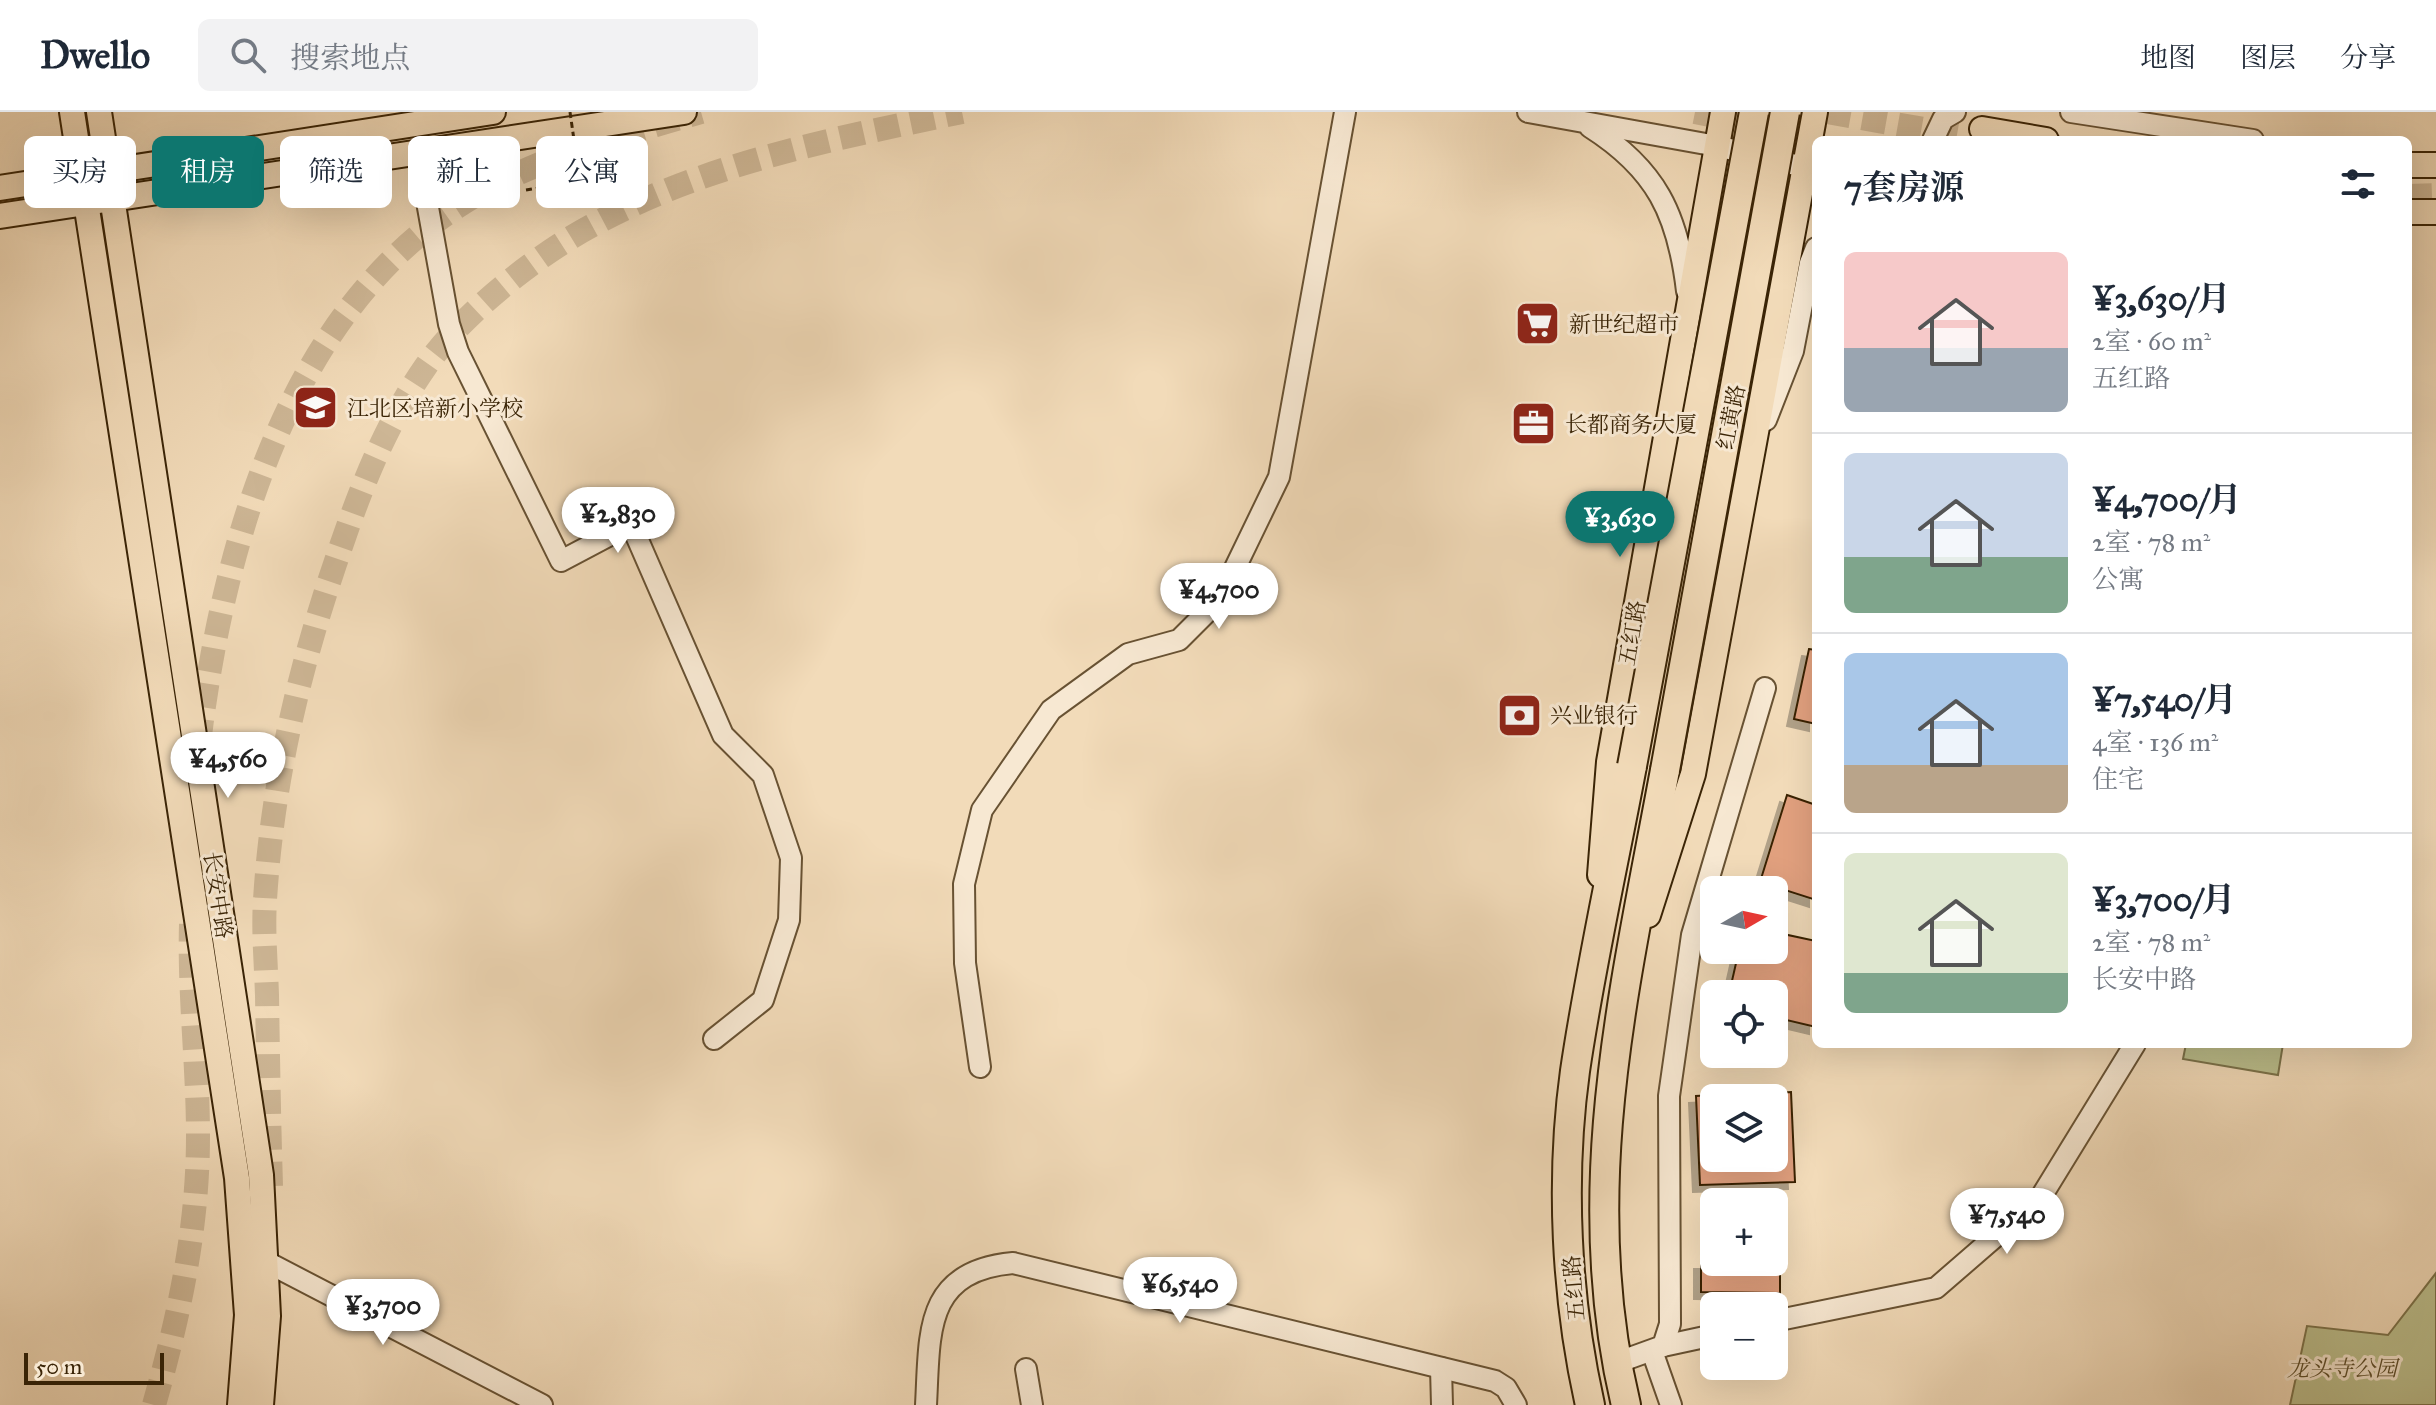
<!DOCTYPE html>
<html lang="zh">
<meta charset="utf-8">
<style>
body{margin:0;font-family:"IM FELL Great Primer","Noto Serif SC",serif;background:#f2f2f3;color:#1f2937;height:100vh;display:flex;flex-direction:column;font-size:30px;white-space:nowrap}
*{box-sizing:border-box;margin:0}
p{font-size:26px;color:#747a83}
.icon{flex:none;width:44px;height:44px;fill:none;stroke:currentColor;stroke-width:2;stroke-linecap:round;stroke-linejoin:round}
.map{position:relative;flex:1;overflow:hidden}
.sheet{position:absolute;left:1812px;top:24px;width:600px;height:912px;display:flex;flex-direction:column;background:#fff;border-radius:12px;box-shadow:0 8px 32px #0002}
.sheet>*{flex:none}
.hud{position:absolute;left:24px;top:24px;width:760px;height:72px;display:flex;gap:16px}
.needle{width:52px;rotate:81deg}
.buttons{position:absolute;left:1700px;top:764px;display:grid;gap:16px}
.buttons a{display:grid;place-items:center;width:88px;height:88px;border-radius:12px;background:#fff;box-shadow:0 8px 32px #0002;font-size:40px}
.scale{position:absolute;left:24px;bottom:20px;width:140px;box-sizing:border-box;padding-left:8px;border:4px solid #3a2406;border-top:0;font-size:22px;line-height:28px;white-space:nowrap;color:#3a2406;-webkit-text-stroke:6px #f7e8d2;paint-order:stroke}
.price{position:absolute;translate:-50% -68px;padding:0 18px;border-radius:28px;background:#fff;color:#222;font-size:26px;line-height:52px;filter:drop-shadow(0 2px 4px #0008)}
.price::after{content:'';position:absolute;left:50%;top:48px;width:24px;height:18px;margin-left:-12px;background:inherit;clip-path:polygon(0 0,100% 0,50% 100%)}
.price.current{background:#0f766e;color:#fff}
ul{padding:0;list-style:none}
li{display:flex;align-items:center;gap:24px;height:200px;padding:0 32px}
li+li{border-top:2px solid #e0e1e3}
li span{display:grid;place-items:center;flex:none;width:224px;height:160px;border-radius:12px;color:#555}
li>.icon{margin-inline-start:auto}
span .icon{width:96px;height:96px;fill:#fffc;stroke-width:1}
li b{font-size:34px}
h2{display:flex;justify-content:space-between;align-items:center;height:96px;padding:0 32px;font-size:34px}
.chip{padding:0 28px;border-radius:12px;background:#fff;box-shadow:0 8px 32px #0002;font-size:28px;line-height:72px}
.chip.current{background:#0f766e;color:#fff}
header{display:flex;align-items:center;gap:48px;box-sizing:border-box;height:112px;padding:0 40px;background:#fff;border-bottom:2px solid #e0e1e3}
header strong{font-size:38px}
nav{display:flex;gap:44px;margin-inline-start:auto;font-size:28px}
.search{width:560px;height:72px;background:#f2f2f3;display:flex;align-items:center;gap:20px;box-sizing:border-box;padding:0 28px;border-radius:12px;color:#747a83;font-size:30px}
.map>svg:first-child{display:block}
.green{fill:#bcc08e;stroke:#7b724a;stroke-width:2}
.building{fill:#e1a07e;stroke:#3a2406;stroke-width:2;filter:url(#shadow)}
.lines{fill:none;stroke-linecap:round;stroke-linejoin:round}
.major-tunnel{stroke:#cdb695;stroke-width:24;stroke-dasharray:24 12;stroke-linecap:butt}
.minor-casing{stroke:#685233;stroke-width:24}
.major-casing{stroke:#3a2406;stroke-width:28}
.highway-casing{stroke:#3a2406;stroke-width:32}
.path{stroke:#3a2406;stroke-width:3;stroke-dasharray:6 4;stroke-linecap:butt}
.minor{stroke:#f7e8d2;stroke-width:20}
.major{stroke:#f2dbb9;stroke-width:24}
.highway{stroke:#f2dbb9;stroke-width:28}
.highway-bridge-casing{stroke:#3a2406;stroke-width:32;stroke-linecap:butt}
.path-bridge{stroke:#3a2406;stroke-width:3;stroke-dasharray:6 4;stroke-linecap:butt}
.highway-bridge{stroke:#f2dbb9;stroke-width:28}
.labels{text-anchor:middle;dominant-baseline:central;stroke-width:6;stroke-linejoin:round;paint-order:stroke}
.poi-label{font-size:22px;fill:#3a2406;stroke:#f7e8d2;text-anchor:start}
.street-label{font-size:22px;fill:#3a2406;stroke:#f7e8d2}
.park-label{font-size:22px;font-style:italic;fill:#5a4b28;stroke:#f7e8d2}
</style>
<header>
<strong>Dwello</strong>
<div class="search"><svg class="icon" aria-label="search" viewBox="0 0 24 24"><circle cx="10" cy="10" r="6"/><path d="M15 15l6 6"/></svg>搜索地点</div>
<nav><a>地图</a><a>图层</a><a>分享</a></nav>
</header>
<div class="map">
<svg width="2436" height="1293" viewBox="0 0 2436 1293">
<defs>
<filter id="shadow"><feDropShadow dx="-7" dy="7" stdDeviation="0" flood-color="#0004"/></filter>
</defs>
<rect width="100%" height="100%" fill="#f2dbb9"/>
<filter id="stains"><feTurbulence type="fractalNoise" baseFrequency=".0025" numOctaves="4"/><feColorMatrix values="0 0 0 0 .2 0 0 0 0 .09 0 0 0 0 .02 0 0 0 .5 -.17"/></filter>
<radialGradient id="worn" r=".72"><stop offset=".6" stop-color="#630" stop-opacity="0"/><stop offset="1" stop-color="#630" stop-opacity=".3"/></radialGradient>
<g class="green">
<path d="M2186 932H2283L2278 963 2183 947Z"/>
<path d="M2436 1161V1293H2290L2307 1214 2388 1223Z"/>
</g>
<g class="building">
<path d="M1809 537 1816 538V612L1794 607Z"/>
<path d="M1787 683 1816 693V788L1760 770Z"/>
<path d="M1774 820 1816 829V915L1774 905V882H1729L1739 838H1774Z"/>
<path d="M1791 980 1795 1070 1700 1073 1696 984 1714 983V1046H1774V981Z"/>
<path d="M1701 1150H1780V1181L1701 1180Z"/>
</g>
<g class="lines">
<g class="major-tunnel">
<path d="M1695 0 1835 28"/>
<path d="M1827 0 1986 28"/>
<path d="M2408 84 2436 83"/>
<path d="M199 631C224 427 293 178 491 75 558 39 629 21 701 0"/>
<path d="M271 1074C269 1010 268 947 267 883 266 852 263 820 265 788 272 673 298 561 335 452 358 383 384 314 426 254 463 201 537 143 593 113 706 51 837 26 962 0"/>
<path d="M154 1293C179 1204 198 1117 198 1024 198 953 189 883 191 812"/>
</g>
<defs>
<g id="minor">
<path d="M1528 0 1717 34 1816 58"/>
<path d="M2071 0 2253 28"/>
<path d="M1590 15C1656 57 1678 102 1687 179"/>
<path d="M1933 28 1943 7 1955 0"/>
<path d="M418 40 449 212 458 240 561 449 631 412 723 623 763 663 791 746 789 808 763 888 714 927"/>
<path d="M1766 308 1793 239 1810 151 1816 136"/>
<path d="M980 955 965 851 964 772 982 698 1051 598 1128 542 1179 528 1220 487 1279 365 1345 0"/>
<path d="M255 1144 542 1293"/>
<path d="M1774 1209 1936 1176 2041 1085 2135 932"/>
<path d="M1663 1234 1714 1223"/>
<path d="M1652 1239 1671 1293"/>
<path d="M1616 1251 1663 1234 1670 1212 1669 984 1692 823 1765 576"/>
<path d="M1441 1256 1442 1293"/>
<path d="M1026 1257 1032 1293"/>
<path d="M926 1293C930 1222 923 1159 1013 1151L1495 1269 1506 1276 1516 1293"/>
</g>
<g id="major">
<path d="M72 0 237 1066 247 1203 240 1293"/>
<path d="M99 0 261 1063 268 1204 261 1293"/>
<path d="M1982 17 2046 28"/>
<path d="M2408 53H2436"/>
<path d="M0 76 493 0"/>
<path d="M2408 100H2436"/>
<path d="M0 104 684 0"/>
<path d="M1600 763 1609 650 1723 0"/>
<path d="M1648 803 1693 662 1815 0"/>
</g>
<g id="highway">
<path d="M1590 1293C1566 1186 1560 1068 1575 959 1590 857 1613 755 1632 654"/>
<path d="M1626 1293C1574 1077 1626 870 1665 658"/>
</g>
</defs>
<use href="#minor" class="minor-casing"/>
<use href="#major" class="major-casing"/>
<use href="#highway" class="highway-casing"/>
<path class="path" d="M526 78 632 61"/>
<use href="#minor" class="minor"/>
<use href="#major" class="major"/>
<use href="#highway" class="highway"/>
<defs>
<g id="highway-bridge">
<path d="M1632 654 1754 0"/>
<path d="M1665 658 1785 0"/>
</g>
</defs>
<use href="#highway-bridge" class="highway-bridge-casing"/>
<path class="path-bridge" d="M570 0 580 70"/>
<use href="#highway-bridge" class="highway-bridge"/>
</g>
<defs>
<symbol id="supermarket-square" viewBox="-11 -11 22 22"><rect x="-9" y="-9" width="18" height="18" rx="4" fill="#8f2418" stroke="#f7e8d2"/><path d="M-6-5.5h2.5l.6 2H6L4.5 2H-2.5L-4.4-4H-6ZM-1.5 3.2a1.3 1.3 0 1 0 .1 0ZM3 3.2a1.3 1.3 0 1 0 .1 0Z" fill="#fff"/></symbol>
<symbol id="school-square" viewBox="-11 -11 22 22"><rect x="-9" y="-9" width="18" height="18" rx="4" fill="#8f2418" stroke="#f7e8d2"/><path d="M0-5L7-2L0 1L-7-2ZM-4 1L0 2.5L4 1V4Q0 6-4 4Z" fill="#fff"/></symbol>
<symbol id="office-square" viewBox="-11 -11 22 22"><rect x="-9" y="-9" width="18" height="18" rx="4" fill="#8f2418" stroke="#f7e8d2"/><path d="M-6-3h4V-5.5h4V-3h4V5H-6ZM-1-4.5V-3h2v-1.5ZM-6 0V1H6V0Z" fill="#fff"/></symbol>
<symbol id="bank-square" viewBox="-11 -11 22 22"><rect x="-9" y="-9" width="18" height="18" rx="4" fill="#8f2418" stroke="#f7e8d2"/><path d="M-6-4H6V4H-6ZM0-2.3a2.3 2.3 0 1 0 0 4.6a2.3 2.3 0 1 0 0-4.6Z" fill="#fff"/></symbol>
</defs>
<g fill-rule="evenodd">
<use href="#supermarket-square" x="1512" y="186" width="51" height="51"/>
<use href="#school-square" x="290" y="270" width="51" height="51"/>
<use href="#office-square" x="1508" y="286" width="51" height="51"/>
<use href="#bank-square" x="1494" y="578" width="51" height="51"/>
</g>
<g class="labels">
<g class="poi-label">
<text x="1569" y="212">新世纪超市</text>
<text x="347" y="296">江北区培新小学校</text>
<text x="1565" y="312">长都商务大厦</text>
<text x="1550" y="603">兴业银行</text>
</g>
<g class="street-label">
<text transform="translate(1731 305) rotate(-79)">红黄路</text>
<text transform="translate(1632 521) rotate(-80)">五红路</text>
<text transform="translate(218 783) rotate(81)">长安中路</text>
<text transform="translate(1574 1176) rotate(-95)">五红路</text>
</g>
<g class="park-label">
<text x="2342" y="1256">龙头寺公园</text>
</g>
</g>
<rect width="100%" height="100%" filter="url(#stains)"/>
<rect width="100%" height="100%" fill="url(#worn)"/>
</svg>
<div class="buttons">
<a><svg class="needle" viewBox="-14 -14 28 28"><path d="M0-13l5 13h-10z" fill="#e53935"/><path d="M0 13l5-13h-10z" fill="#747a83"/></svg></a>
<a><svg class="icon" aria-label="locate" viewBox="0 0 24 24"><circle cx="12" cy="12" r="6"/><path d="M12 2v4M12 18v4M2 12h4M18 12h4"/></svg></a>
<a><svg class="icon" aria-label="layers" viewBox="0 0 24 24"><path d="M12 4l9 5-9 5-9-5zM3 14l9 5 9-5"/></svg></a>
<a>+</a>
<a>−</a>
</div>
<div class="scale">50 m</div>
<b class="price" style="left:618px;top:443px">¥2,830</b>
<b class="price current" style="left:1620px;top:447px">¥3,630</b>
<b class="price" style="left:1219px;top:519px">¥4,700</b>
<b class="price" style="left:228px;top:688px">¥4,560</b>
<b class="price" style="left:2007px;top:1144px">¥7,540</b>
<b class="price" style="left:1180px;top:1213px">¥6,540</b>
<b class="price" style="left:383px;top:1235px">¥3,700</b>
<div class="hud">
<a class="chip">买房</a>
<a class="chip current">租房</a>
<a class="chip">筛选</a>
<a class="chip">新上</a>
<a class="chip">公寓</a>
</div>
<section class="sheet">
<h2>7套房源<svg class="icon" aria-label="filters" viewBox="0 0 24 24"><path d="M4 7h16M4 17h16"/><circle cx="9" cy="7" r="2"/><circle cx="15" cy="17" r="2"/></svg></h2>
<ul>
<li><span style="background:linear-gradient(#f6c9c9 60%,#9aa5b1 0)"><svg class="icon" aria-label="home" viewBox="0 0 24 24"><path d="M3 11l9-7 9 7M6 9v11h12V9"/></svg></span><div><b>¥3,630/月</b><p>2室 · 60 m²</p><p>五红路</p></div></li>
<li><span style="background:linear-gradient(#c9d6e8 65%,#7fa58c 0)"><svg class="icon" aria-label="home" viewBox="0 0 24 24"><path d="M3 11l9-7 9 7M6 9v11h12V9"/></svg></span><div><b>¥4,700/月</b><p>2室 · 78 m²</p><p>公寓</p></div></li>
<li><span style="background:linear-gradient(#a9c7e8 70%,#b9a48a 0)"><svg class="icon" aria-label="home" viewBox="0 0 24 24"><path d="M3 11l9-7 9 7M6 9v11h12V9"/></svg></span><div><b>¥7,540/月</b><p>4室 · 136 m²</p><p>住宅</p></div></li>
<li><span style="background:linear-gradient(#dfe7d0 75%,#7fa58c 0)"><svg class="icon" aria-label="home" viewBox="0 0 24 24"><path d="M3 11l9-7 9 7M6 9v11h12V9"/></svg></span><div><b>¥3,700/月</b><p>2室 · 78 m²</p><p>长安中路</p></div></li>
</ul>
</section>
</div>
